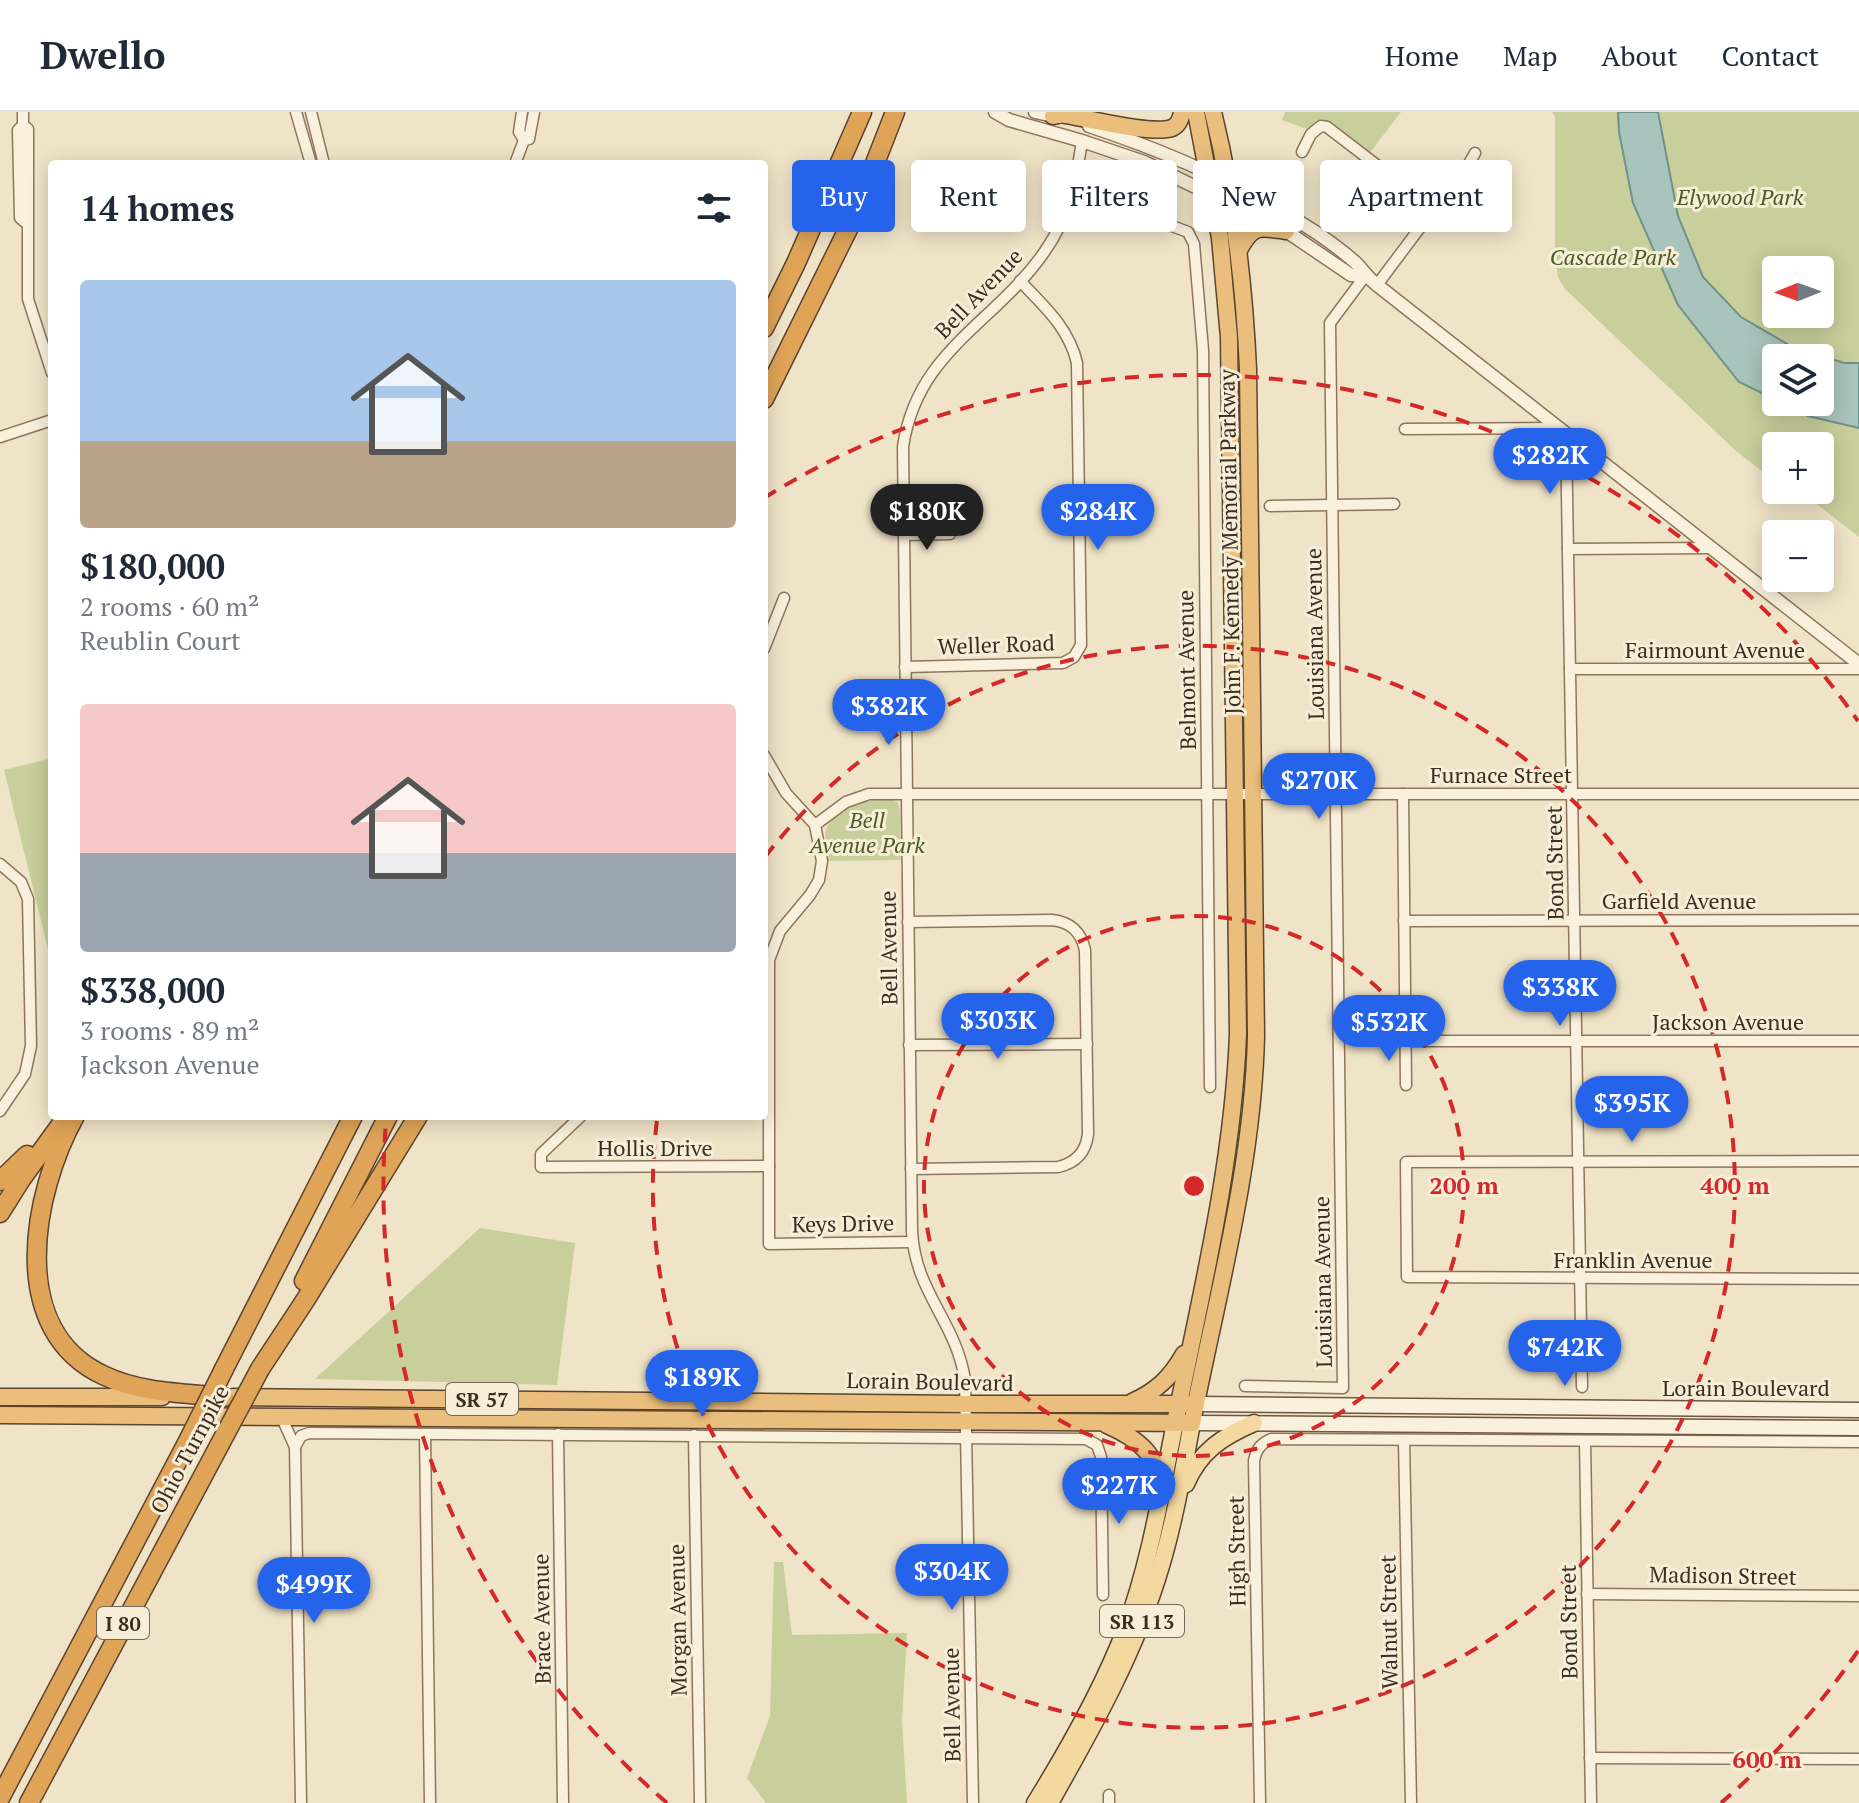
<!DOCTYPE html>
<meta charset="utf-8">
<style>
body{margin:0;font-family:"PT Serif",serif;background:#f6f6f7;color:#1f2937;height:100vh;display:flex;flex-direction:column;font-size:30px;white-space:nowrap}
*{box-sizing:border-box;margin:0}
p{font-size:26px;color:#747a83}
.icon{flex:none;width:44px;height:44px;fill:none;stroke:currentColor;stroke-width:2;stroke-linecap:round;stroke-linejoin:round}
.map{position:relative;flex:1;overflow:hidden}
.side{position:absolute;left:48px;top:48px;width:720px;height:960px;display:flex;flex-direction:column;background:#fff;border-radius:8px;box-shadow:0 4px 20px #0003}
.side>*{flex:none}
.top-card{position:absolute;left:792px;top:48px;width:760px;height:72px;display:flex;gap:16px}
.needle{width:52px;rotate:269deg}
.tools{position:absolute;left:1762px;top:144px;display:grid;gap:16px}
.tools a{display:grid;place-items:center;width:72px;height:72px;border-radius:8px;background:#fff;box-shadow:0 4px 20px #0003;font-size:40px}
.price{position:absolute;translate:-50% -68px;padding:0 18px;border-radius:28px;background:#2563eb;color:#fff;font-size:26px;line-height:52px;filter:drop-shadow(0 2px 4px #0008)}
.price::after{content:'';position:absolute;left:50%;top:48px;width:24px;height:18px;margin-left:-12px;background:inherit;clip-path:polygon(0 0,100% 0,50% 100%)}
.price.selected{background:#222;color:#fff}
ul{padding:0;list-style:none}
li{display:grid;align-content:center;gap:16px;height:424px;padding:0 32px}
li span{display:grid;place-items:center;height:248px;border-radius:8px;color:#555}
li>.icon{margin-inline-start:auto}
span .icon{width:144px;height:144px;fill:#fffc;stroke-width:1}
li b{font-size:34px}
h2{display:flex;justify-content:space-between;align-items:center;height:96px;padding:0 32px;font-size:34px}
.tag{padding:0 28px;border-radius:8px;background:#fff;box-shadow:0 4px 20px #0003;font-size:28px;line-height:72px}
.tag.selected{background:#2563eb;color:#fff}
header{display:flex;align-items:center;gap:48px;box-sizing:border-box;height:112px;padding:0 40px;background:#fff;border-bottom:2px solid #e0e1e3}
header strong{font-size:38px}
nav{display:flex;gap:44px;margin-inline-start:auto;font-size:28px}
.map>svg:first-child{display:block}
.green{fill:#c9cf9b;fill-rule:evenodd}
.water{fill:#a9c4bc;stroke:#6f938a;stroke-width:2}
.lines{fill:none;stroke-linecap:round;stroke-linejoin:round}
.minor-casing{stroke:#8d765c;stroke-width:13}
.tertiary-casing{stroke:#8d765c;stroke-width:15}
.secondary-casing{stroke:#6f573f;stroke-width:17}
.primary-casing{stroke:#5b4430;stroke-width:19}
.trunk-casing{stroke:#5b4430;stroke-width:19}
.motorway-casing{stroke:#5b4430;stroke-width:21}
.minor{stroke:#faf1dc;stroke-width:10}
.tertiary{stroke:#faf1dc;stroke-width:12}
.secondary{stroke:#faf1dc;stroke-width:14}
.primary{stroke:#f3d9a0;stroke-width:16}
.trunk{stroke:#eabe7c;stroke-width:16}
.motorway{stroke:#e0a458;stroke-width:18}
.motorway-bridge-casing{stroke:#5b4430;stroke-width:21;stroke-linecap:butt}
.motorway-bridge{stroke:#e0a458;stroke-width:18}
.ring{fill:none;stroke:#d62828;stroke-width:4;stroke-dasharray:14 10}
.labels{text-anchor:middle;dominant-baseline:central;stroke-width:6;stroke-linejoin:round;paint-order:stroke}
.shield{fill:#f7eed8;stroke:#756857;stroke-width:2}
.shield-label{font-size:20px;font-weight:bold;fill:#3d2e20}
.park-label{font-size:22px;font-style:italic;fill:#4d5a26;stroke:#f7eed8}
.street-label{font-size:22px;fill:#3d2e20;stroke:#f7eed8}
.centre{fill:#d62828;stroke:#f7eed8;stroke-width:4}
.ring-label{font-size:24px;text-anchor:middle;font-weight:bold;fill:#d62828;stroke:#f7eed8;stroke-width:6;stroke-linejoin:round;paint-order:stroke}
</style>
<header>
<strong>Dwello</strong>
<nav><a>Home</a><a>Map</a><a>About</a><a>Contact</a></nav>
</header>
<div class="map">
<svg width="1859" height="1691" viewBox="0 0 1859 1691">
<rect width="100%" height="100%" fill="#f0e4c8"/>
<g class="green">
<path d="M1285 0H1401L1369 42 1330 11 1309 18 1282 8Z"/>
<path d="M1552 0H1859V425L1814 390 1792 378H1820V334H1776V369L1772 367 1736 339 1565 177 1558 165 1555 145V5ZM1776 158H1820V202H1776ZM1776 246H1820V290H1776Z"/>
<path d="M52 646V854L4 658Z"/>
<path d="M892 687 898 691 900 698 901 748 827 749C827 739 823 728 826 718 834 692 869 688 892 687Z"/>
<path d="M480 1116 575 1131 557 1273 315 1267Z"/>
<path d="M774 1450H783L792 1523 907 1521 902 1608 907 1691H766L747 1666 770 1604Z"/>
</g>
<path class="water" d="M1618 0H1658L1678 104 1703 165 1741 205 1789 233 1844 251H1859V316L1808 304 1780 290H1820V246H1776V288L1739 270 1678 193 1633 91 1619 20Z"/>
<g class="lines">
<defs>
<g id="minor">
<path d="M296 0 311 52"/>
<path d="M311 0 324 52"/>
<path d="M522 0 519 20 524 28"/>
<path d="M23 13V0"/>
<path d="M1302 40 1311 22 1321 14 1327 15 1434 97"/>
<path d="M515 52 524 28 529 27 534 0"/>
<path d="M1072 85 1134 109 1172 114 1188 120 1194 132 1203 238 1210 975"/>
<path d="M26 111 20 106 18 18 23 13 28 17V187L52 261"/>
<path d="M1377 173 1434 97 1463 62 1475 41"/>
<path d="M1405 317 1559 316"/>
<path d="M1566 322 1582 1275"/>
<path d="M0 325 52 308"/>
<path d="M1270 394 1394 392"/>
<path d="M904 423 950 422"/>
<path d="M1568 437 1712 436"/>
<path d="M764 537 784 486"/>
<path d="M905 555 1063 551 1074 545 1081 533 1077 251C1069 216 1044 194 1020 169"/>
<path d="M1570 557H1859"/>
<path d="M764 643 786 681 815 713 822 749 819 768 810 783 780 819 769 848V1132L912 1130"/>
<path d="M1403 682 1406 973"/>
<path d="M815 713 846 690 869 682H1859"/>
<path d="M0 752 21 770 28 787 31 934 25 962 0 999"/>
<path d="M1404 809 1859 808"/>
<path d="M908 810 1052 808C1071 810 1081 820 1085 838L1088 1022C1086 1040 1076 1051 1058 1055L911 1057"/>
<path d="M1406 929H1859"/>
<path d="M909 933 1087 932"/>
<path d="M581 1004 541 1042V1055L769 1054"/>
<path d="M1859 1049 1406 1050 1407 1165 1859 1167"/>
<path d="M1245 1274 1343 1276 1330 211 1365 164"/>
<path d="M281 1304 295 1335 301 1691"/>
<path d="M425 1322 430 1691"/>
<path d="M558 1322 563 1691"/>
<path d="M694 1323 700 1691"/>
<path d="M1404 1328 1411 1691"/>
<path d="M1585 1329 1591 1691"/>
<path d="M295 1335 301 1324 309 1321 1086 1327 1097 1333 1101 1345 1103 1483"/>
<path d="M1587 1482 1859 1484"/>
<path d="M1590 1646 1859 1647"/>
<path d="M1109 1683V1691"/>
<path d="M973 1691 965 1268C956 1209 915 1181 912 1119L903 335C917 238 995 212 1045 139 1069 105 1076 69 1082 29"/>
<path d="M1260 1691 1254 1349C1256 1338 1260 1332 1271 1327L1859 1330"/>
</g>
<g id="tertiary">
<path d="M995 0 1009 8 1082 29 1144 50 1286 119 1351 163 1365 164"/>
<path d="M1035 0 1059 5"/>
<path d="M1089 14C1168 40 1246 74 1317 121 1330 130 1344 140 1356 151 1363 158 1368 166 1377 173L1859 552"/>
</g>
<g id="secondary">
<path d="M1196 1292 1859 1298"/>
<path d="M1192 1311 1859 1316"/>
</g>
<g id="primary">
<path d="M1186 1372C1200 1339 1222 1325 1254 1311"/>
<path d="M1035 1691C1069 1636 1102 1578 1125 1518 1150 1451 1161 1380 1175 1311"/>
<path d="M1050 1691C1093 1615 1136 1539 1161 1454 1175 1407 1183 1359 1192 1311"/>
</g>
<g id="trunk">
<path d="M1053 4 1061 2C1086 6 1151 23 1172 16 1179 13 1181 6 1182 0"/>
<path d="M1239 138C1253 112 1259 115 1286 119"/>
<path d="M0 1285H162"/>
<path d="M233 1285 964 1292H1186"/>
<path d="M1132 1290C1157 1279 1171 1265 1184 1242"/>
<path d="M0 1303 1192 1311C1217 1183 1253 1055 1256 924L1248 257C1244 170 1234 85 1213 0"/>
<path d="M1175 1311C1201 1182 1233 1053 1238 922L1229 225 1220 126 1196 0"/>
<path d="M1107 1313C1139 1327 1159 1343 1161 1380"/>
</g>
<g id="motorway">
<path d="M764 216 796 151 862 0"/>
<path d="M764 287 854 105 895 0"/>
<path d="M75 1004C33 1080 5 1219 105 1264 141 1281 185 1281 224 1285"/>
<path d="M0 1069 27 1043"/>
<path d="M0 1101 22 1066 62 1011"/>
<path d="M304 1169 388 1004"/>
<path d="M224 1257 353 1004"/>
<path d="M260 1257 306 1187 418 1004"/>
<path d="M0 1686 187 1331"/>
<path d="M29 1691 220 1332"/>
</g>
</defs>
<use href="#minor" class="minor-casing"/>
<use href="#tertiary" class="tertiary-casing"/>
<use href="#secondary" class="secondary-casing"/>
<use href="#primary" class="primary-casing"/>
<use href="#trunk" class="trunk-casing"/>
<use href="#motorway" class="motorway-casing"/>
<use href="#minor" class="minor"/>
<use href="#tertiary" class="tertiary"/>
<use href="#secondary" class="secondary"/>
<use href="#primary" class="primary"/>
<use href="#trunk" class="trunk"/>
<use href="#motorway" class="motorway"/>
<defs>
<g id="motorway-bridge">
<path d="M187 1331 224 1257"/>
<path d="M220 1332 260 1257"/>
</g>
</defs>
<use href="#motorway-bridge" class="motorway-bridge-casing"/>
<use href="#motorway-bridge" class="motorway-bridge"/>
</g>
<g class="ring">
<circle cx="1194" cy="1074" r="270"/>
<path d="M765 745A541 541 0 1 1 657 1008"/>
<path d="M1858 1539A811 811 0 0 1 1721 1691M667 1691A811 811 0 0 1 386 1010M764 386A811 811 0 0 1 1858 609"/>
</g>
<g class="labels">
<g class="shield">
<rect x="446" y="1271" width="72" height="32" rx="6"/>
<rect x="1100" y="1493" width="84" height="32" rx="6"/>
<rect x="97" y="1495" width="52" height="32" rx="6"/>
</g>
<g class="shield-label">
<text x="482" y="1287">SR 57</text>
<text x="1142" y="1509">SR 113</text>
<text x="123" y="1511">I 80</text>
</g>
<g class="park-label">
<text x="1740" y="84">Elywood Park</text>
<text x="1613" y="144">Cascade Park</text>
<text x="867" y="707">Bell<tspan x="867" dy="25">Avenue Park</tspan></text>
</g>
<g class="street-label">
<text transform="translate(978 181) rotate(-46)">Bell Avenue</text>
<text transform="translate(1229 430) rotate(-91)">John F. Kennedy Memorial Parkway</text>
<text transform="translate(1314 522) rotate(-91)">Louisiana Avenue</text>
<text transform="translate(996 532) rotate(-2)">Weller Road</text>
<text x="1715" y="537">Fairmount Avenue</text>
<text transform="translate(1186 558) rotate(-91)">Belmont Avenue</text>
<text x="1501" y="662">Furnace Street</text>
<text transform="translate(1554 751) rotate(-91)">Bond Street</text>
<text x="1679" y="788">Garfield Avenue</text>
<text transform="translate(888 836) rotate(-91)">Bell Avenue</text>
<text x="1728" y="909">Jackson Avenue</text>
<text x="655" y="1035">Hollis Drive</text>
<text transform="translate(843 1111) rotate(-1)">Keys Drive</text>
<text x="1633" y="1147">Franklin Avenue</text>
<text transform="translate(1322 1170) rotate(-91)">Louisiana Avenue</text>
<text transform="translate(930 1269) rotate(1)">Lorain Boulevard</text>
<text x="1746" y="1275">Lorain Boulevard</text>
<text transform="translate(189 1337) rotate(-62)">Ohio Turnpike</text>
<text transform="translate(1236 1439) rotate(-91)">High Street</text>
<text transform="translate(1723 1463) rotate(1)">Madison Street</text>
<text transform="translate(541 1507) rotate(-91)">Brace Avenue</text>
<text transform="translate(677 1508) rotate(-91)">Morgan Avenue</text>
<text transform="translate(1388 1510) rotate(-91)">Walnut Street</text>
<text transform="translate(1568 1510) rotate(-91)">Bond Street</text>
<text transform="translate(951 1593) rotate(-91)">Bell Avenue</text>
</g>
</g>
<circle cx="1194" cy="1074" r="12" class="centre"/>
<g class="ring-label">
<text x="1464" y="1082">200 m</text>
<text x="1735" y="1082">400 m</text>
<text x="1767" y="1656">600 m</text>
</g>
</svg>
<div class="tools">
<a><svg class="needle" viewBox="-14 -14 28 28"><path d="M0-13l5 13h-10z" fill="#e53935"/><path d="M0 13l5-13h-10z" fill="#747a83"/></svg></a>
<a><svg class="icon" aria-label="layers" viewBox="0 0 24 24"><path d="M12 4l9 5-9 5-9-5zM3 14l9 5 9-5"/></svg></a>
<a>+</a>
<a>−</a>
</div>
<b class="price" style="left:1550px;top:384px">$282K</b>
<b class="price selected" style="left:927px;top:440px">$180K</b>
<b class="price" style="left:1098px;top:440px">$284K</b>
<b class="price" style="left:889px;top:635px">$382K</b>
<b class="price" style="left:1319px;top:709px">$270K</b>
<b class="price" style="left:1560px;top:916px">$338K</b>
<b class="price" style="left:998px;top:949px">$303K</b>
<b class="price" style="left:1389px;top:951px">$532K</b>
<b class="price" style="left:1632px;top:1032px">$395K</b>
<b class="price" style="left:1565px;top:1276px">$742K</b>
<b class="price" style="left:702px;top:1306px">$189K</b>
<b class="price" style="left:1119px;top:1414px">$227K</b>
<b class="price" style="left:952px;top:1500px">$304K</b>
<b class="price" style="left:314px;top:1513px">$499K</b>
<div class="top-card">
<a class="tag selected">Buy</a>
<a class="tag">Rent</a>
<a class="tag">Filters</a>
<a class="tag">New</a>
<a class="tag">Apartment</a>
</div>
<section class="side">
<h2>14 homes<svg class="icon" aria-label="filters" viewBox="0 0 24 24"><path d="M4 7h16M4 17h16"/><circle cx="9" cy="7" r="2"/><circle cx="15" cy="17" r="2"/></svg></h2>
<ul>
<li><span style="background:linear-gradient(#a9c7e8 65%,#b9a48a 0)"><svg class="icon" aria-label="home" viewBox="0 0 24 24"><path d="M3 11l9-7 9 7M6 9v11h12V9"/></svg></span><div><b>$180,000</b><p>2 rooms · 60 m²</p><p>Reublin Court</p></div></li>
<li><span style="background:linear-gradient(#f6c9c9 60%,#9aa5b1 0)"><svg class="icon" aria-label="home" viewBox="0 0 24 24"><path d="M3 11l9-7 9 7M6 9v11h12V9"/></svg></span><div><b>$338,000</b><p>3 rooms · 89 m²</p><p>Jackson Avenue</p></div></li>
</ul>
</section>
</div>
